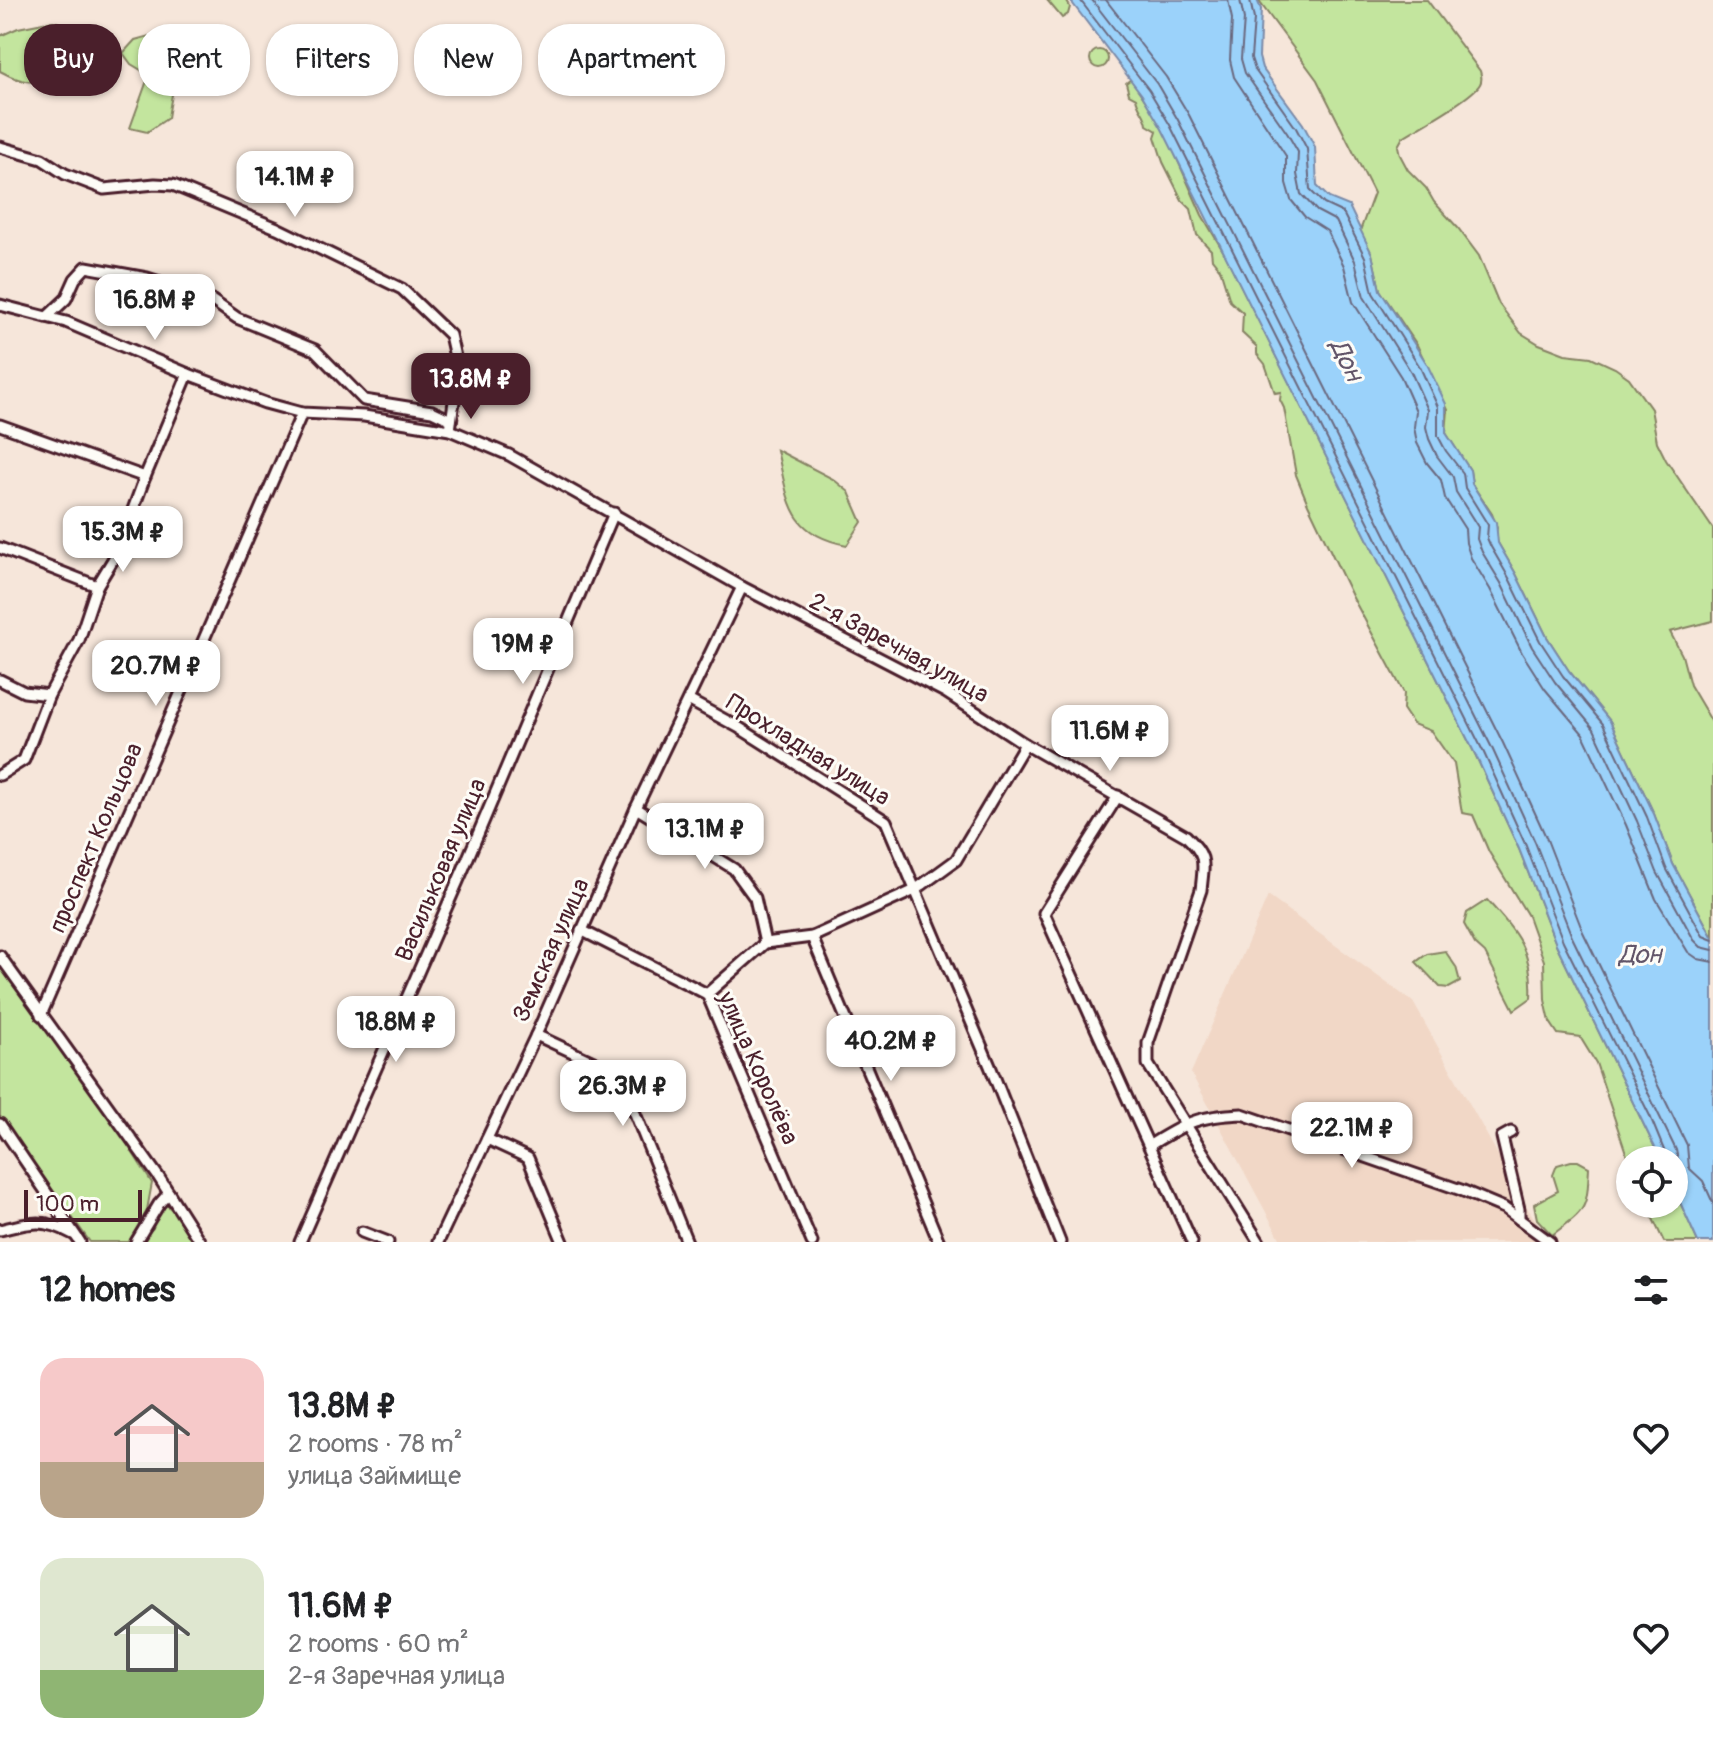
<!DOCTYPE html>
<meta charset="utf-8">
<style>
body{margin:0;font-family:Pangolin,sans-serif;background:#f2f2f2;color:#202124;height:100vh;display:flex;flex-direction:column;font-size:30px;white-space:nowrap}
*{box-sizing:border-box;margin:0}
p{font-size:26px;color:#757577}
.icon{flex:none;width:44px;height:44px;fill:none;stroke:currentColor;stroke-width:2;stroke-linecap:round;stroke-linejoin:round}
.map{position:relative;height:1242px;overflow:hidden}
.side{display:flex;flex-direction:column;background:#fff;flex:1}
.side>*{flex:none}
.hud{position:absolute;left:24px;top:24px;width:800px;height:72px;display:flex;gap:16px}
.buttons{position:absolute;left:1616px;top:1146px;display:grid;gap:16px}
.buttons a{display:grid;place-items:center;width:72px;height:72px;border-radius:50%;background:#fff;box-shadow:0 2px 6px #0004;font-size:40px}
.scale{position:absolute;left:24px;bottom:20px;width:118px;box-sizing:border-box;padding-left:8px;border:4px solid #4a1f2b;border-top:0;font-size:22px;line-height:28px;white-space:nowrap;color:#4a1f2b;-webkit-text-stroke:6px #fdfcf7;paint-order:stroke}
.price{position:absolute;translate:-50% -68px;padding:0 18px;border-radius:16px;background:#fff;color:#222;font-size:26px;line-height:52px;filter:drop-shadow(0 2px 4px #0008)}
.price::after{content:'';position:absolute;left:50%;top:48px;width:24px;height:18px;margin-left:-12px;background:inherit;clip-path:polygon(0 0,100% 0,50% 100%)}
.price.current{background:#4a1f2b;color:#fff}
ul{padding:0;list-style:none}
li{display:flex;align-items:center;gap:24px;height:200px;padding:0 40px}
li span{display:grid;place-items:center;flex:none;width:224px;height:160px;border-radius:24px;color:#555}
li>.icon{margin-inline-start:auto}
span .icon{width:96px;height:96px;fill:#fffc;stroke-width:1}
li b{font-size:34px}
h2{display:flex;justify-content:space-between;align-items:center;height:96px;padding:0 40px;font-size:34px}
.tag{padding:0 28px;border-radius:32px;background:#fff;box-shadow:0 2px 6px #0004;font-size:28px;line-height:72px}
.tag.current{background:#4a1f2b;color:#fff}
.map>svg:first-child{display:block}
.built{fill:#f1d7c6}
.green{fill:#c3e59e;stroke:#868264;stroke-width:2}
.water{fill:#9bd2fa;stroke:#7b8aa7;stroke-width:2}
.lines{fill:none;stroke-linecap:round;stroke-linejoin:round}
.shore{stroke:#6a677e;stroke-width:2}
.minor-casing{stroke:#4a1f2b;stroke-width:15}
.minor{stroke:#fdfcf7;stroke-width:9}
.labels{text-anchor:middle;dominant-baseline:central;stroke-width:6;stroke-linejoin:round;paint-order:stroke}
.street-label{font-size:24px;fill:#4a1f2b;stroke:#fdfcf7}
.water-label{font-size:26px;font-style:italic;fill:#625569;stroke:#fdfcf7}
</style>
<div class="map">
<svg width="1713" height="1242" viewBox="0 0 1713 1242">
<rect width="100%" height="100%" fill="#f6e6da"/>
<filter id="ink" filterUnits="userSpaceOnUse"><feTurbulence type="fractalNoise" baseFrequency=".0125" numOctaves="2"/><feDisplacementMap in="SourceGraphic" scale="16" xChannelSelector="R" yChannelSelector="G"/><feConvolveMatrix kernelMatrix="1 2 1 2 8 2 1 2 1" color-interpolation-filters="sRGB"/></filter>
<g filter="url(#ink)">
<path class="built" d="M1268 896 1413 1002 1528 1209 1550 1242H1282L1191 1073Z"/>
<g class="green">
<path d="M1047 0H1066L1070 7 1068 14 1062 18Z"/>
<path d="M1258 0H1427L1480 71C1481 75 1483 79 1480 84 1472 98 1419 127 1403 137L1398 146 1400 155 1408 170 1426 188 1434 202 1458 228 1479 256 1499 304 1521 333 1539 344 1565 354 1591 357 1615 368 1629 378 1651 409 1657 442 1666 460 1713 529V621L1670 632 1682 655 1690 685 1713 724V938L1673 864 1654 814 1610 721 1569 671 1547 637 1516 574 1498 543 1495 537 1497 528 1492 514 1472 484 1470 470 1446 433 1448 410 1417 345 1380 290 1372 254 1360 231 1374 193 1317 80Z"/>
<path d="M53 21 77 28 87 48C50 70 49 98 0 71V36L18 28Z"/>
<path d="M153 35C185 59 173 82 168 118L147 132 130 128 149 75 131 64 123 53 135 40Z"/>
<circle cx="1099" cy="59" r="9"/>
<path d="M1131 79 1163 127 1202 215 1226 256 1476 756 1519 849 1556 944 1661 1160H1630V1165L1596 1063 1580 1037 1558 1034 1550 1022 1545 1000 1544 961 1528 916 1489 852 1473 815 1462 813 1454 764 1431 731 1413 724 1403 709 1404 693 1352 596 1308 504 1296 475 1284 408 1280 400 1281 392 1275 393 1265 364 1257 354V347L1242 333 1243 313 1230 301 1220 269 1212 259 1211 250 1197 235 1191 209 1182 200 1163 162 1155 137 1157 131 1147 125C1146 114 1138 109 1136 98L1129 94 1126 83Z"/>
<path d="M777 450 833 479 849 492 862 522 847 545C788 534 789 501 777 450Z"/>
<path d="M1487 900C1516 932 1534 952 1531 998L1514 1010 1485 953 1475 944 1464 924 1467 913Z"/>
<path d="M1445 951 1456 967 1460 982 1449 988 1440 987 1416 962 1427 954Z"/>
<path d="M0 966 106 1111 152 1183 144 1226 133 1242H90L0 1117Z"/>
<path d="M1571 1161H1578L1589 1167C1587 1210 1587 1209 1552 1235L1537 1219 1534 1204 1558 1191 1553 1175 1557 1165Z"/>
<path d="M1674 1189 1698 1242H1664L1646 1204H1674Z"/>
<path d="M165 1203 178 1216 194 1242H139L153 1228 156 1214Z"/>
</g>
<path class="water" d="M1070 0H1257L1261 9 1259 57 1262 68 1303 124 1315 147 1317 186 1329 198 1349 206 1372 254 1380 290 1427 364 1446 404V433L1470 470 1472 484 1496 522 1498 543 1516 574 1547 637 1569 671 1610 721 1654 814 1673 864 1713 938V1242H1698L1674 1189V1160H1661L1556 944 1519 849 1476 756 1162 129 1142 95Z"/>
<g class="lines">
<g class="shore">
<path d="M1080 0 1149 90 1170 125 1484 753 1526 846 1563 941 1650 1116 1668 1160"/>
<path d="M1092 0 1157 84 1178 120 1492 748 1535 842 1572 937 1676 1150 1678 1160 1674 1170"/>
<path d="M1106 0 1166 77 1189 115 1503 743 1546 837 1583 932 1687 1145 1689 1168 1703 1181 1713 1203"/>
<path d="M1228 0 1232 19 1230 60 1234 77 1286 156V183L1291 200 1305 217 1327 231 1344 266 1353 302 1401 377 1416 411 1414 427 1417 443 1427 463 1441 480 1445 498 1465 529 1466 543 1471 558 1490 589 1522 653 1545 689 1583 734 1626 825 1656 899 1688 952 1698 959 1713 962"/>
<path d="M1240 0 1244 19 1241 59 1245 73 1287 133 1298 152 1297 174 1301 194 1317 211 1336 221 1355 261 1364 297 1411 372 1428 410 1426 427 1429 439 1437 456 1453 477 1456 492 1478 527 1477 539 1482 552 1501 583 1532 647 1555 682 1594 729 1637 821 1657 872 1694 940 1701 947 1713 950"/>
<path d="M1250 0 1254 19 1251 58 1255 70 1296 128 1307 149 1310 190 1324 204 1343 213 1365 257 1373 293 1420 367 1438 407V436L1446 451 1463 473 1465 488 1488 525 1487 538 1491 547 1509 578 1540 641 1563 676 1603 724 1647 817 1666 868 1703 936 1713 940"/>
</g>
<defs>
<g id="minor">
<path d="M0 147 42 159 65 174 104 189 155 184 173 185 277 228 402 289 450 335 455 357V394L450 430"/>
<path d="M0 305 66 322 188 374 265 403 302 413 364 416 450 430 509 455 742 587 945 692 1025 744 1186 836C1207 856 1204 862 1201 890L1148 1043V1064L1259 1242"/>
<path d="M47 317 66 299 75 279 86 267 147 278 207 297 237 318 315 350 364 400 432 411 451 420"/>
<path d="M0 425 145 477"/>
<path d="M0 548 97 586"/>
<path d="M0 680 24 692 49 695"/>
<path d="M690 701 738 727 886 821 990 1066 1060 1242"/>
<path d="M0 775 24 760 49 695 79 640 97 586 117 553 145 477 188 374"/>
<path d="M1118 796 1044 913 1192 1242"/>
<path d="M636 808 734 869 755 898 765 943"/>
<path d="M581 930 707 994 812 1242"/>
<path d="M812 937 939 1242"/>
<path d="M0 956 158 1176 200 1242"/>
<path d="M707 994 765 943 812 937 915 890 956 860 1025 744"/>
<path d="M41 1015 302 413"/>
<path d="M536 1035 619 1074 687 1242"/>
<path d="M0 1124 80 1242"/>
<path d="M1511 1132 1502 1137 1519 1209V1219"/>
<path d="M487 1139 528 1158 563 1242"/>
<path d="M1150 1145C1188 1122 1197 1116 1242 1114L1461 1190 1504 1208 1550 1242"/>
<path d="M0 1230C31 1222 44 1218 73 1234"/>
<path d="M362 1232 388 1242"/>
<path d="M136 1242 159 1204 169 1193"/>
<path d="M300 1242 462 872 614 513"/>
<path d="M438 1242 536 1035 636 808 742 587"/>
</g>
</defs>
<use href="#minor" class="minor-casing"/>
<use href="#minor" class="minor"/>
</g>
</g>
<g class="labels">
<g class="street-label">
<text transform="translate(899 648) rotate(29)">2-я Заречная улица</text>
<text transform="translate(808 750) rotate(32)">Прохладная улица</text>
<text transform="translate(96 838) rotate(-67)">проспект Кольцова</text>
<text transform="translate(441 870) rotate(-67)">Васильковая улица</text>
<text transform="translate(551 950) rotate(-66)">Земская улица</text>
<text transform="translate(758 1068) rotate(66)">улица Королёва</text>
</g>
<g class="water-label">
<text transform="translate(1346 360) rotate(64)">Дон</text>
<text x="1640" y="955">Дон</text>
</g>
</g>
</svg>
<div class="buttons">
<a><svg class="icon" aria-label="locate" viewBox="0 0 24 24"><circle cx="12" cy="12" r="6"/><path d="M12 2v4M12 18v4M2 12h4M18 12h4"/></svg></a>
</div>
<div class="scale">100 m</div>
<b class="price" style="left:295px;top:219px">14.1M ₽</b>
<b class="price" style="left:155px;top:342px">16.8M ₽</b>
<b class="price current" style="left:471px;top:421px">13.8M ₽</b>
<b class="price" style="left:123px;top:574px">15.3M ₽</b>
<b class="price" style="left:523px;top:686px">19M ₽</b>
<b class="price" style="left:156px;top:708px">20.7M ₽</b>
<b class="price" style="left:1110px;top:773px">11.6M ₽</b>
<b class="price" style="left:705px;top:871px">13.1M ₽</b>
<b class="price" style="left:396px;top:1064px">18.8M ₽</b>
<b class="price" style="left:891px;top:1083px">40.2M ₽</b>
<b class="price" style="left:623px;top:1128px">26.3M ₽</b>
<b class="price" style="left:1352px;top:1170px">22.1M ₽</b>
<div class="hud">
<a class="tag current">Buy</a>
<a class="tag">Rent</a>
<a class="tag">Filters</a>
<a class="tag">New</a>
<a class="tag">Apartment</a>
</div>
</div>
<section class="side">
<h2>12 homes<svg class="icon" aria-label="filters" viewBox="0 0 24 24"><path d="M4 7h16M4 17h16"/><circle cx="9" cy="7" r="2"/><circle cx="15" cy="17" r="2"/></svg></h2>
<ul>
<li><span style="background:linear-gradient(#f6c9c9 65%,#b9a48a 0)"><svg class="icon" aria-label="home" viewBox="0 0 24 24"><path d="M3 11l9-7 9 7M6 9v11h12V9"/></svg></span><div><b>13.8M ₽</b><p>2 rooms · 78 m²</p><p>улица Займище</p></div><svg class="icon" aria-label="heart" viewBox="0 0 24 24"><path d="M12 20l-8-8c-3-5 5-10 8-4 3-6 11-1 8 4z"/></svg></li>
<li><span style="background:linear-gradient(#dfe7d0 70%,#8fb573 0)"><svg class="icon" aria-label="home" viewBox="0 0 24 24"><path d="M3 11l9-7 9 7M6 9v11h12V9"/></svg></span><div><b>11.6M ₽</b><p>2 rooms · 60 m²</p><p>2-я Заречная улица</p></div><svg class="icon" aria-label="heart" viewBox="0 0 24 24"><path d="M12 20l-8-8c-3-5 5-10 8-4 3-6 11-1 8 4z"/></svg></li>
</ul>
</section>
